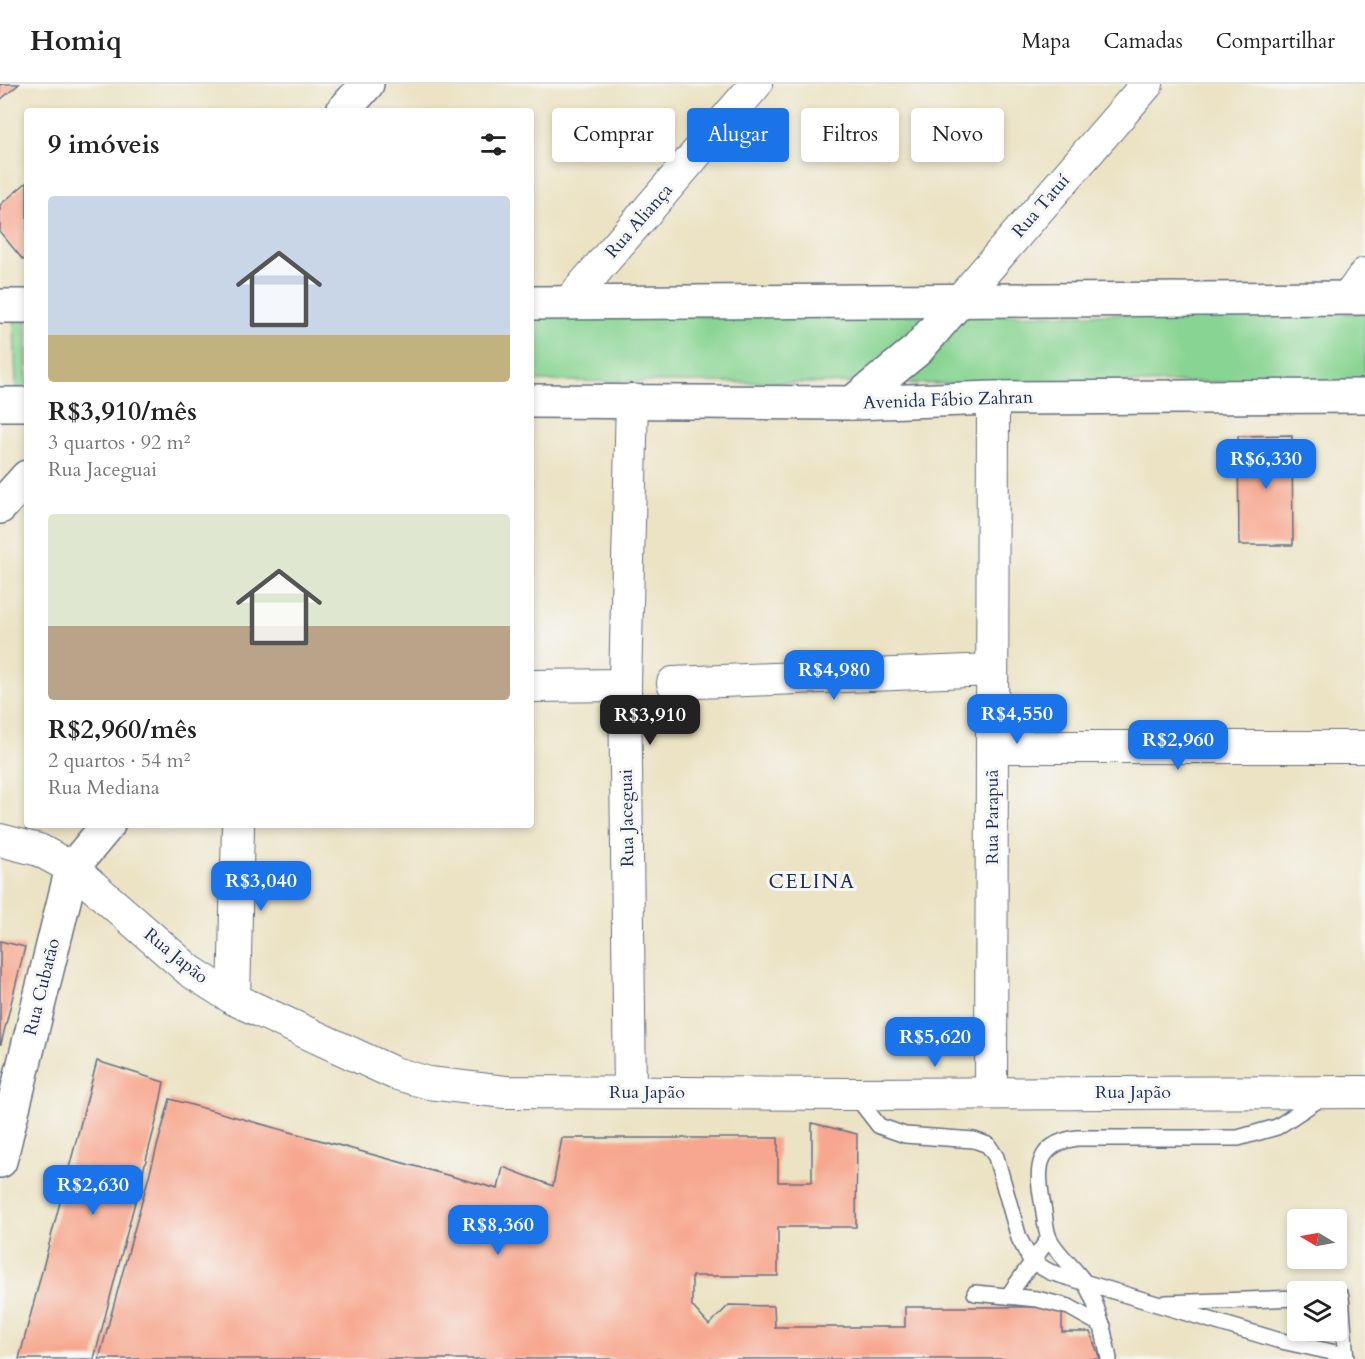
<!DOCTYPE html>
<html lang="pt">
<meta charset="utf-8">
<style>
body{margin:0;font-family:Cardo,serif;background:#f6f6f6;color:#222;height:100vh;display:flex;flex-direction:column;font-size:22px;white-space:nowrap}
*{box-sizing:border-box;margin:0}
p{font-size:20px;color:#767676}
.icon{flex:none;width:33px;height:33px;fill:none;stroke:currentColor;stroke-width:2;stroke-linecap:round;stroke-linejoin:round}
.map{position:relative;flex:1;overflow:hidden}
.panel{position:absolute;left:24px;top:24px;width:510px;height:720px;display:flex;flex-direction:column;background:#fff;border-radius:6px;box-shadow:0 3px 9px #0003}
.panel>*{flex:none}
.hud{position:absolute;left:552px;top:24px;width:570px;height:54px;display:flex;gap:12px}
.needle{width:39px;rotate:280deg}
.fabs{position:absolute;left:1287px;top:1125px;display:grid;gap:12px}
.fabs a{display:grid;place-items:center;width:60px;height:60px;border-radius:6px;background:#fff;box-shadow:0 3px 9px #0003;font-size:30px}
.price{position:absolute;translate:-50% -51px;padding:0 14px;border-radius:12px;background:#1a73e8;color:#fff;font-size:20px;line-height:39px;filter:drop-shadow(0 2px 3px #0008)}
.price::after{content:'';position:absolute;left:50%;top:36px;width:18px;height:14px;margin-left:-9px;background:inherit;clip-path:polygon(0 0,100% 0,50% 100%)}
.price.current{background:#222;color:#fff}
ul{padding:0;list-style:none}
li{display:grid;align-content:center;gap:12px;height:318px;padding:0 24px}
li span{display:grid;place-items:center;height:186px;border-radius:6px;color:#555}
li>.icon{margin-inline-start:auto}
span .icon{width:108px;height:108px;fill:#fffc;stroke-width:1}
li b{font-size:26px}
h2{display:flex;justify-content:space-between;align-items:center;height:72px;padding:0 24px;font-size:26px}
.tag{padding:0 21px;border-radius:6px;background:#fff;box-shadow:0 3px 9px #0003;font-size:21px;line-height:54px}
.tag.current{background:#1a73e8;color:#fff}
header{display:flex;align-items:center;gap:36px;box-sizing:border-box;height:84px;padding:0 30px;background:#fff;border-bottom:2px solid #e0e0e0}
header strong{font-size:28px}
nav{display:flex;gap:33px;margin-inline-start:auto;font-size:21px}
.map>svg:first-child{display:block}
.green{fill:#88d492;stroke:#528278;stroke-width:1.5}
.building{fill:#f7a78f}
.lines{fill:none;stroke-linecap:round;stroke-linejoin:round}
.lane-casing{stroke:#646e82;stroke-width:18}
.street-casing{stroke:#646e82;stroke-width:34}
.secondary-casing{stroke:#646e82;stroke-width:36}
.primary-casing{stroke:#646e82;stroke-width:36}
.lane{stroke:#fff;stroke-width:15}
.street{stroke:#fff;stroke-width:32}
.secondary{stroke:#fff;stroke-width:33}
.primary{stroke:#fff;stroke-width:33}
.labels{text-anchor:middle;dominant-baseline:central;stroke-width:6;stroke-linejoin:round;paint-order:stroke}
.street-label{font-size:18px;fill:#1b2f5e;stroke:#f6f6f2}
.neighbourhood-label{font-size:20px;letter-spacing:1.5px;fill:#1b2f5e;stroke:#f6f6f2}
</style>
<header>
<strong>Homiq</strong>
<nav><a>Mapa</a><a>Camadas</a><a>Compartilhar</a></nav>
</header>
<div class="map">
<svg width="1365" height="1275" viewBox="0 0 1365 1275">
<rect width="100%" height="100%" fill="#f6f6f2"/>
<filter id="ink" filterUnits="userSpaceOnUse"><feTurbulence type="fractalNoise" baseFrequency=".0167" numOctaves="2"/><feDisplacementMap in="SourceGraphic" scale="12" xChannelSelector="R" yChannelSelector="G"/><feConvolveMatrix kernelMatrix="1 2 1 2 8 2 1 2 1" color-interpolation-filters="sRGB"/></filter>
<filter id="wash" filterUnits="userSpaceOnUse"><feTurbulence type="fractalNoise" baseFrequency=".008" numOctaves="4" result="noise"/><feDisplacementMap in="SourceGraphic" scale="24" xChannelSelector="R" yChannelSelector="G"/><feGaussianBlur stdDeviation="1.35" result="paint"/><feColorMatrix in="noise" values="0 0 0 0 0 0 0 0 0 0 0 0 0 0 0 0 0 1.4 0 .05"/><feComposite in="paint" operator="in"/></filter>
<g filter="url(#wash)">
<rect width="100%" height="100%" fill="#ece3c4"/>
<g class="green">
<path d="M1365 229V297L992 300 531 297V233Z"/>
<path d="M14 236H27V306H16Z"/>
</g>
<g id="blocks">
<g class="building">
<path d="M0 0H19L0 16Z"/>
<path d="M27 98V173L23 176 0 148V121Z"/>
<path d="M1292 351 1293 461H1239L1238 352Z"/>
<path d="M0 857 25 863 1 960H0Z"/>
<path d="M97 977 164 998 157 1034 94 1275H19Z"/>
<path d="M170 1015 498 1105 503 1083 553 1102 562 1054H778V1098H812V1039L857 1050 856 1143H778V1192H692V1222L709 1241 729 1221 774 1222 775 1243H905V1223H1062V1248H1090L1100 1275H99Z"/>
</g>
</g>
</g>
<g filter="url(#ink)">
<use href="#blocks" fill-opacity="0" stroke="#646e82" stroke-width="1.5"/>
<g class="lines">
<defs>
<g id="lane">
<path d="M855 1011 879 1042 905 1051 974 1056 988 1061 996 1073 1019 1154 1031 1177 1050 1188 1277 1256 1345 1271"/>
<path d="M975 1209 1037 1215 1069 1223 1103 1242"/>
<path d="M1008 1212 1049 1154"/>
<path d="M1336 1212H1341L1346 1275"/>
<path d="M1166 1219 1298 1214"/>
<path d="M1109 1275C1104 1250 1099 1223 1086 1201 1076 1184 1057 1171 1049 1154 1045 1145 1045 1132 1043 1122 1036 1086 1035 1060 1077 1054H1238L1277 1043 1321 1014"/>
</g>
<g id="street">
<path d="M1348 214 1365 190"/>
<path d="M960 216 1147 0"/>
<path d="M568 219 756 0"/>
<path d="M673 599 992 586"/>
<path d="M531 602 625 601"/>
<path d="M992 663H1365"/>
<path d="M0 756 39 766 72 784 190 887 234 915 394 989 429 999 505 1008 854 1010 1365 1008"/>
<path d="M234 915 238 741"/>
<path d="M630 1008 625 601 632 316"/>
<path d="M991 1008 993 314"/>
</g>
<g id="secondary">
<path d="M343 27 367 0"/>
<path d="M0 423 27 393"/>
<path d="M0 1077 72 784 108 741"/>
</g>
<g id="primary">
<path d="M531 219 1365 214"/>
<path d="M0 222H27"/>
<path d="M531 317 852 319 993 314 1365 312"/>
<path d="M852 319 917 266 960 216"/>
<path d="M0 320H27"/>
</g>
</defs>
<use href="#lane" class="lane-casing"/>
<use href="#street" class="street-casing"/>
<use href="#secondary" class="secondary-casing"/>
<use href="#primary" class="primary-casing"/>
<use href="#lane" class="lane"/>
<use href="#street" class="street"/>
<use href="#secondary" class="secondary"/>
<use href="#primary" class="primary"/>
</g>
</g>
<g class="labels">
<g class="street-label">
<text transform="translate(1041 122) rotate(-49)">Rua Tatuí</text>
<text transform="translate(639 137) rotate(-49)">Rua Aliança</text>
<text transform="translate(948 316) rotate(-2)">Avenida Fábio Zahran</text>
<text transform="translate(992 733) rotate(-90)">Rua Parapuã</text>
<text transform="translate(627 734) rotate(-91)">Rua Jaceguai</text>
<text transform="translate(176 872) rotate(39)">Rua Japão</text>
<text transform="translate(42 903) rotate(-76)">Rua Cubatão</text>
<text x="647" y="1008">Rua Japão</text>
<text x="1133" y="1008">Rua Japão</text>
</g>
<g class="neighbourhood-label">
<text x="812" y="797">CELINA</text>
</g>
</g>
</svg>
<div class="fabs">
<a><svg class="needle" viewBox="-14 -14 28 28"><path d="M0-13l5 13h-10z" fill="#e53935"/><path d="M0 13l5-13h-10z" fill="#767676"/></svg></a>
<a><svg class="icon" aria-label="layers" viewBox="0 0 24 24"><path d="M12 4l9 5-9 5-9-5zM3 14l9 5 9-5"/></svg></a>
</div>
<b class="price" style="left:1266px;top:406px">R$6,330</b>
<b class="price" style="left:834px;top:617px">R$4,980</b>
<b class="price" style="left:1017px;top:661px">R$4,550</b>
<b class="price current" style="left:650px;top:662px">R$3,910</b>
<b class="price" style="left:1178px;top:687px">R$2,960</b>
<b class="price" style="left:261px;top:828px">R$3,040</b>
<b class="price" style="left:935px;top:984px">R$5,620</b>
<b class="price" style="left:93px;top:1132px">R$2,630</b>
<b class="price" style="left:498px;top:1172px">R$8,360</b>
<div class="hud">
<a class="tag">Comprar</a>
<a class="tag current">Alugar</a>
<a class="tag">Filtros</a>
<a class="tag">Novo</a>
</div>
<section class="panel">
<h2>9 imóveis<svg class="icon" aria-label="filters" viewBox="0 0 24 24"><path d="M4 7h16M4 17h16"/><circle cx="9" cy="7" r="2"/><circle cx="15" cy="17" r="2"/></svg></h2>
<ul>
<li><span style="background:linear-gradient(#c9d6e8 75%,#c2b280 0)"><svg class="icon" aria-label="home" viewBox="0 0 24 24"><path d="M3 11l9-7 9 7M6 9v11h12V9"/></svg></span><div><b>R$3,910/mês</b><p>3 quartos · 92 m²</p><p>Rua Jaceguai</p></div></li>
<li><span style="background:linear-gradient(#dfe7d0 60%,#b9a48a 0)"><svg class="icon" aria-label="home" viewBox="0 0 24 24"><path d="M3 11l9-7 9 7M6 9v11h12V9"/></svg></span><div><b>R$2,960/mês</b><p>2 quartos · 54 m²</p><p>Rua Mediana</p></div></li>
</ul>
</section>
</div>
